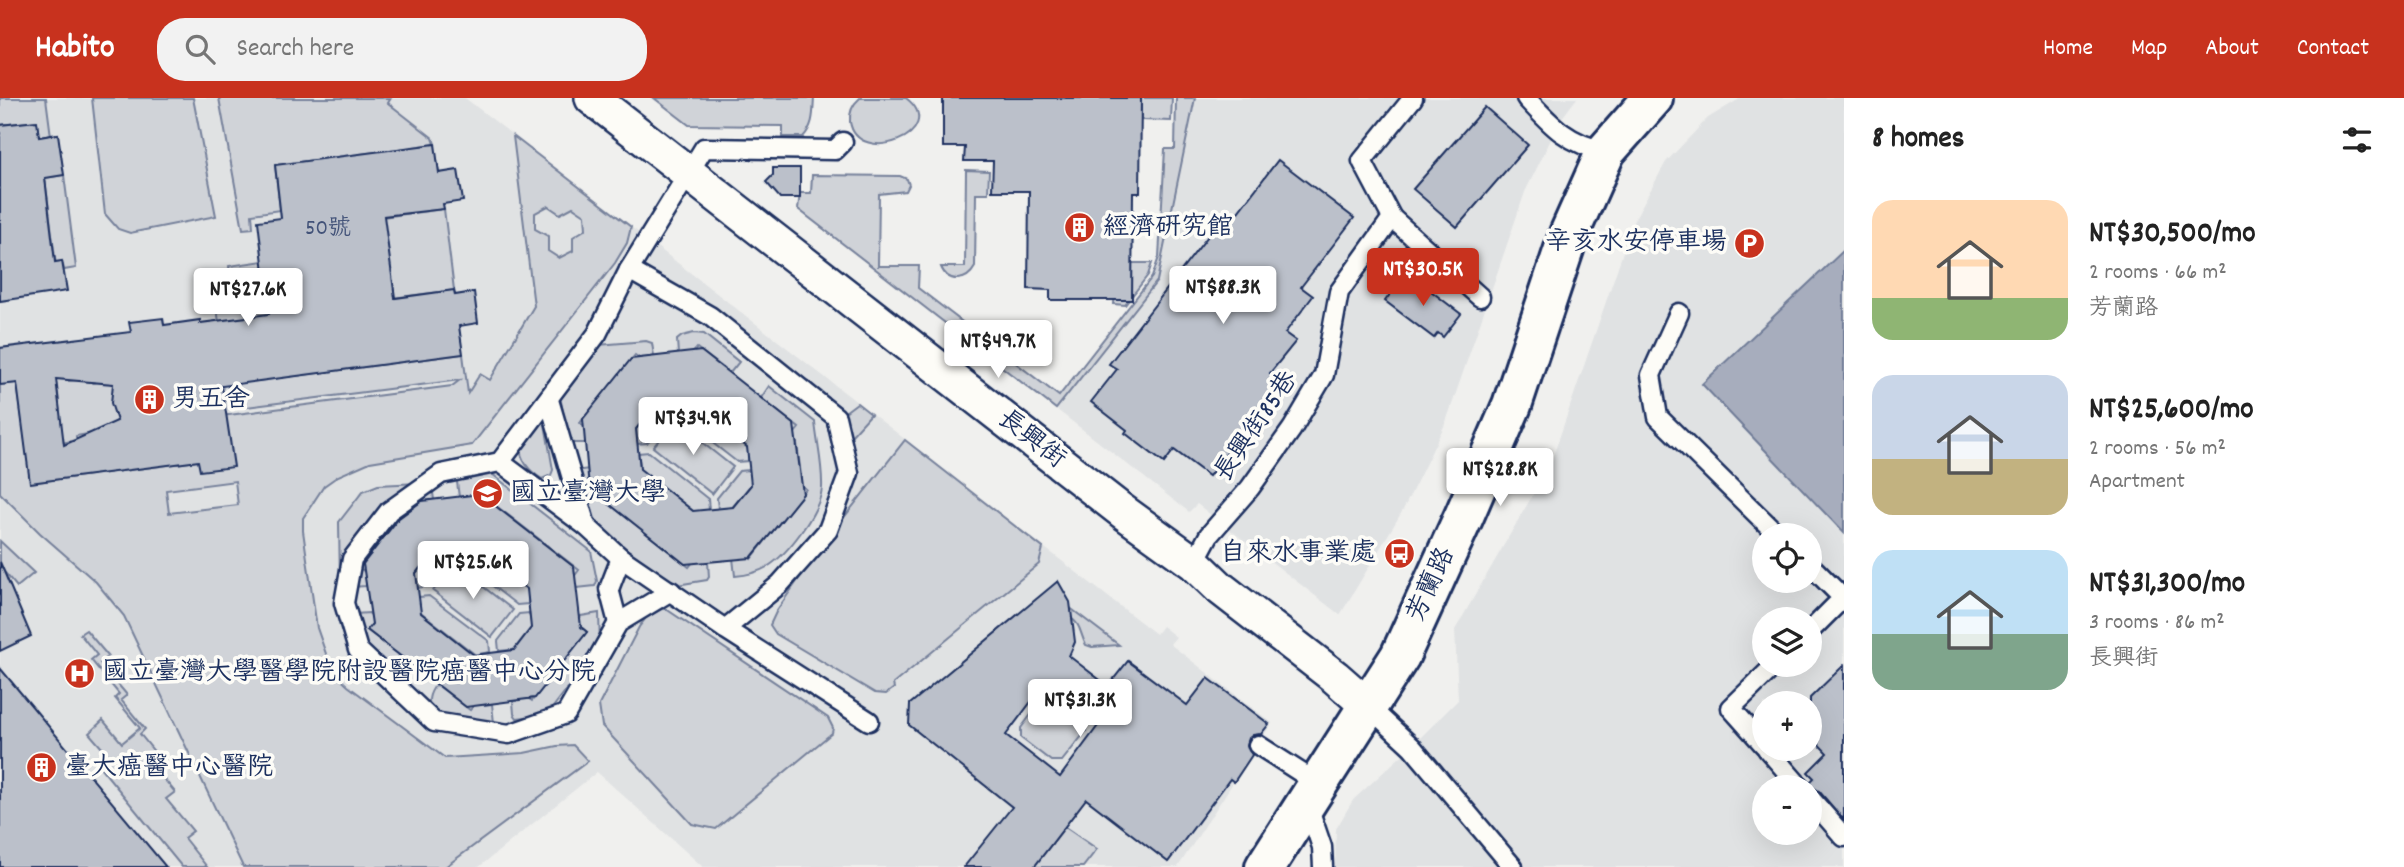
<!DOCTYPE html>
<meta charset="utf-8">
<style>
body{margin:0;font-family:Dekko,"LXGW WenKai TC",sans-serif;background:#f2f2f2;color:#222;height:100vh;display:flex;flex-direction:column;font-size:26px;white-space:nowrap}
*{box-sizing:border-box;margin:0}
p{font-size:23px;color:#767676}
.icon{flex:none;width:38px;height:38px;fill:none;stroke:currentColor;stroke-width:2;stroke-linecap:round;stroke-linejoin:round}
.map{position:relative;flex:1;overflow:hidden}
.sheet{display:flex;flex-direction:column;background:#fff;width:560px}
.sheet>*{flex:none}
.fabs{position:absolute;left:1752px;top:425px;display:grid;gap:14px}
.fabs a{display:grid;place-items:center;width:70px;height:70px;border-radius:50%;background:#fff;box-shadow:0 7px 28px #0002;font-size:35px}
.price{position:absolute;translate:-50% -60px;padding:0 16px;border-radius:7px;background:#fff;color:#222;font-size:23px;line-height:46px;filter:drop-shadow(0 2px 4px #0008)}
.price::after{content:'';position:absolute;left:50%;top:42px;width:21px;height:16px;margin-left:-10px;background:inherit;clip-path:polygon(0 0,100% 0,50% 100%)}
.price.active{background:#c8321e;color:#fff}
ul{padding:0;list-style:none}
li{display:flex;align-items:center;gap:21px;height:175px;padding:0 28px}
li span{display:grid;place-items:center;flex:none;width:196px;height:140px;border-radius:21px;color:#555}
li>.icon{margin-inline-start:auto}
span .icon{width:84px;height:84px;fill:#fffc;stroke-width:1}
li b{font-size:30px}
h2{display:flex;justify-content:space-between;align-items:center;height:84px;padding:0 28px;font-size:30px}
header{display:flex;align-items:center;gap:42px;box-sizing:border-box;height:98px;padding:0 35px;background:#c8321e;color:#fff}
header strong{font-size:33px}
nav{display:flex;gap:38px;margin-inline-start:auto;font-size:24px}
.search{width:490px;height:63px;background:#f2f2f2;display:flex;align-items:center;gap:18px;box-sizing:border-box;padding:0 24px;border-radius:28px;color:#767676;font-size:26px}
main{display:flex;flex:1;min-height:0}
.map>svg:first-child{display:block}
.built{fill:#e0e2e3;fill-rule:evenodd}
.green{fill:#d0d3d8;stroke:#76819b;stroke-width:2;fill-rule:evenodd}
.water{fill:#a7adbd;stroke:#6f7b97;stroke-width:2}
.building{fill:#bbc0ca;stroke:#1b2f5e;stroke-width:2;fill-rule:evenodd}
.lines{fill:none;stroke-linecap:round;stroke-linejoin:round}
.lane-casing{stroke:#1b2f5e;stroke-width:23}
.street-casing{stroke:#1b2f5e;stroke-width:38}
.secondary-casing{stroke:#1b2f5e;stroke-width:44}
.lane{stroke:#fdfcf7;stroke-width:18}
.street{stroke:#fdfcf7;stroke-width:33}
.secondary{stroke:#fdfcf7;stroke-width:38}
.labels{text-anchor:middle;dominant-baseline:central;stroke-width:7;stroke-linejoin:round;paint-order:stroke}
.number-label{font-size:23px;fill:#435379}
.poi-label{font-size:26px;fill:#1b2f5e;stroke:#fdfcf7;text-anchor:start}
.street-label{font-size:26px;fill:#1b2f5e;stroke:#fdfcf7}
</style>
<header>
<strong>Habito</strong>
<div class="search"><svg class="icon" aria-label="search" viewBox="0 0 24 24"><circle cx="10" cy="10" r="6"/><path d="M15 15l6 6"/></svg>Search here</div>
<nav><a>Home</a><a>Map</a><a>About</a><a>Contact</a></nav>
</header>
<main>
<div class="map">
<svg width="1844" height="769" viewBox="0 0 1844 769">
<rect width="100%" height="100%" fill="#f0f0ee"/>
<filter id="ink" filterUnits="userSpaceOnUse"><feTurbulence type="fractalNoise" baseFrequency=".0143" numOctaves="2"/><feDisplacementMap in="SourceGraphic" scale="14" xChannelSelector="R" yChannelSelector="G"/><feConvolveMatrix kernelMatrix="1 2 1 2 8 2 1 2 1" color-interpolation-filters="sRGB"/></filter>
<g filter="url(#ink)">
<g class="built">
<path d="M0 0H465L1156 536 1162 528 1176 539 1170 546 1272 625 1178 769H703L597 674 479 769H0Z"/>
<path d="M1195 0H1577L1561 21 1525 94 1446 324 1403 412 1340 517 1197 406 1189 414 1056 311 1157 183Z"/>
<path d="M1741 0H1844V769H1335L1336 731 1353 702 1412 648 1458 602 1455 532 1550 367 1634 122 1666 64 1708 20ZM1764 438H1810V483H1764ZM1764 522H1810V567H1764ZM1764 606H1810V651H1764ZM1764 690H1810V735H1764Z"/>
</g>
<g class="green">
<path d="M0 0H46L51 38 39 39 36 23 0 27Z"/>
<path d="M92 0H193L216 118 130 135 118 131 105 116Z"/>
<path d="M219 0H391L388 5 433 40 435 46 275 67 280 112 252 116 253 130 243 131Z"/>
<path d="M654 0H814C813 15 814 27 803 39H783V28L689 27Z"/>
<path d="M860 0H906C951 35 858 70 850 24 849 14 853 6 860 0Z"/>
<path d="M1141 0H1172L1171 23 1141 22Z"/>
<path d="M1176 0H1195L1157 183 1056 311 798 111 800 95H811L812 77 900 78 907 81 909 87 906 93 879 96 878 168H919L918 190 1059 298 1152 179 1159 159 1165 51H1175Z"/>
<path d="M513 38 631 129 627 145 615 165 472 347 370 364 338 378 324 388 303 420V433L317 530 332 573 348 588 445 660 524 655 557 648 573 647 588 663 445 769H243L124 518 96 484 40 435 0 395V287L17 285 31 385 198 363 221 318 452 288 460 282 231 311 217 210 234 208 229 168 263 163 291 189 249 284 463 256 468 295 480 276 490 282 534 208ZM548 108 560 116 573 109 585 117 586 131 573 139V153L559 160 548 153V138L535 131V115ZM235 383 238 407 169 415 166 392Z"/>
<path d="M966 72 989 73 988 95H976L975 169C967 184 948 186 941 169H965Z"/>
<path d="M64 77 76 170 64 172 63 167 56 168 45 80Z"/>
<path d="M444 111 454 192 385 201 374 120Z"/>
<path d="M1132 165H1152L1148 177 1125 207 1114 206 1115 192Z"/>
<path d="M694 235 704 236 739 264 730 275 697 250 689 259 678 256 677 242 682 238Z"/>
<path d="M646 243 652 245 654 258 650 259 645 264 635 257 580 325 590 334 586 345H569L558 288 598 247Z"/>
<path d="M121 276 138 327 76 338V342L62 345 58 295 53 280 68 278 69 283 85 281 94 285Z"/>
<path d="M769 288 815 324C817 345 823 368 822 390 820 414 787 457 767 469 757 475 746 477 735 478L733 460 741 453 751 461 806 391 797 384 801 378 797 345 791 340 799 330 761 300Z"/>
<path d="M690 303 748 350V363L737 364 678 318 677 307Z"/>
<path d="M857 305 871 316 843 347 833 323Z"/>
<path d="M655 307 668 308 669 318 647 345 637 346 634 334Z"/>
<path d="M544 320 553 372 551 377 542 381C528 372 521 363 519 346Z"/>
<path d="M675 323 733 369 712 396 653 349Z"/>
<path d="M905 342 1043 450 1039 466 893 586 894 590 886 596 875 595 776 536 770 527 777 512 824 445Z"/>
<path d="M649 354 708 401 709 412 696 415 637 369 640 366 638 355Z"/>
<path d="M589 371 594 378 587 388 689 469 697 459 708 464 709 479 707 482 677 487 661 479 588 419 574 373Z"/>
<path d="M749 372 753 384 731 411H718L717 400 739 373Z"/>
<path d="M487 375 492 376 591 453 597 483 595 488 577 490 571 483 579 472 477 393 468 403 459 399 457 384 462 379Z"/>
<path d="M419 385 432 387 434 402 425 408 415 400 360 470 370 478 366 483V488L351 489 340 486 339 424 363 393 378 387Z"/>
<path d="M0 443 34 475 17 489 0 469Z"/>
<path d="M469 447 529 493 528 506 517 507 458 461 457 450Z"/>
<path d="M435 451H447L449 461 427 488 418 490 414 478Z"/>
<path d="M454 466 513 512 492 539 433 493Z"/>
<path d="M429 498 489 543 490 554 479 556 477 558 418 512 419 499Z"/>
<path d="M1065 506 1119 547 1092 549 1086 547C1079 534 1082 526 1068 518Z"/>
<path d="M662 511H666L828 620 833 630 832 635 716 731 692 726 602 628 599 607 639 529 646 520Z"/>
<path d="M369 515 375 522 367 532 400 557 388 572 372 565 355 516Z"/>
<path d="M529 515 531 525 533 527 512 554 509 552 499 553 498 543 519 516Z"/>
<path d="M599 515 600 548 550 613 542 617 517 620 514 616 513 603H516L522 596 532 603 587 534 577 526 581 518Z"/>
<path d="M86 532 108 558 100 565 127 597 121 602 145 631 140 636 160 661 153 668 175 694 166 701 193 733 184 740 207 769H182L100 669 109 658 89 635 103 622 122 645 140 630 115 600 119 596 91 562 97 557 80 536Z"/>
<path d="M436 586 470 612 478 602 484 607 492 606 494 625 467 633C445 621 415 614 436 586Z"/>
<path d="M1055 600 1085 624 1086 633 1062 663H1051L1021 640V630L1042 602Z"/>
<path d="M1065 729 1097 751 1083 769H1034Z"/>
</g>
<path class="water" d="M1844 152V435L1702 286Z"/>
<g class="building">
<path d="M943 0H1141L1140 95H1133L1132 202H1050V192L1028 191 1029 93H992L993 63H964L965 49H943Z"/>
<path d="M1485 9 1528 47 1457 129 1413 91Z"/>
<path d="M37 23 39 39 58 36 64 77 45 80 55 164 62 163 67 193 0 203V27Z"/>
<path d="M435 46 439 75 458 72 463 103 443 106 444 111 384 118 395 200 454 192 455 197 474 194 478 225 459 228 463 256 222 288 234 369 200 373 198 363 30 385 17 285 0 287V250L131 234 129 224 163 220 164 227 200 222V225L269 216 258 123 281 120 275 67ZM56 281 113 286 111 305 117 323 64 347Z"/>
<path d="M1278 62 1354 120 1301 189 1313 198 1285 235 1296 243 1270 275 1282 284 1209 378 1174 352 1164 365 1125 335 1127 332 1091 304 1117 271 1109 266 1218 125 1225 131Z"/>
<path d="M773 70H800V100H780L766 84 773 77Z"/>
<path d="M1403 179 1423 194 1427 190 1461 216 1443 239 1438 235 1434 240 1385 203Z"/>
<path d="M701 253 794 326 803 396 751 460 685 466 589 390 583 321 631 261ZM693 306 747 349 751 387 733 409 693 413 640 371 636 331 653 310Z"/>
<path d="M480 396 574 469 581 529 587 534 535 600 466 609 367 532 372 526 363 466 399 420 422 403ZM472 449 527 491 531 530 514 552 474 557 421 515 416 475 433 454Z"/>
<path d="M0 464 31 538 0 553Z"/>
<path d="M1058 483 1070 504 1075 544 1069 558 1108 588 1128 563 1187 607 1208 580 1269 626 1261 636 1253 637 1249 640 1247 647 1252 657 1234 684 1230 681 1168 764 1086 701 1034 769H964L1012 709 909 627 910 606ZM1046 584 1100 625 1060 679 1006 637Z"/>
<path d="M1844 567V722L1819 693 1812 689 1810 684 1814 680 1808 674 1827 655 1810 637V600Z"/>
<path d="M0 570 166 769H0Z"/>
</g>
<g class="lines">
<defs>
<g id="lane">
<path d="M1526 0C1551 27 1569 47 1606 53"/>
<path d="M1392 120 1480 199"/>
<path d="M629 172 710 218 836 319 849 375 828 432 780 486 725 531"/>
<path d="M1679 215 1651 277 1658 319 1779 438"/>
<path d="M549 302 586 428"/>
<path d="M500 364 586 428 621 460 725 531 869 623"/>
<path d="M1194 465 1209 437 1250 390 1292 331 1324 277 1339 194 1392 120 1362 63 1413 0"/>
<path d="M1810 467 1843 500 1810 533"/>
<path d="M671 493 618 525 566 616 509 636 434 624 358 552 344 505 352 461 389 413 441 376 500 364 597 236 629 172 704 50 835 52 843 44"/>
<path d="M618 525 609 491 621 460"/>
<path d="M1368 608 1412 649 1513 769"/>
<path d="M1258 647 1317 685"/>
<path d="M1764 647 1731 610 1775 567"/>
<path d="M1767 651 1801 690"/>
<path d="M1810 700 1844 739"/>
<path d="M1307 705 1322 749 1323 769"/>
</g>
<path id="street" d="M592 0 1122 413 1194 465 1220 490 1335 579 1368 608"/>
<path id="secondary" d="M1265 769 1400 558 1464 418 1512 307 1569 136 1606 53 1653 0"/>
</defs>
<use href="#lane" class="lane-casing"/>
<use href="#street" class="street-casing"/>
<use href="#secondary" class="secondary-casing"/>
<use href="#lane" class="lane"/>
<use href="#street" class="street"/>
<use href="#secondary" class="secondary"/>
</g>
</g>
<defs>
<symbol id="building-disc" viewBox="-11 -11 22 22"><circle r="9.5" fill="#c8321e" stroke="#fdfcf7"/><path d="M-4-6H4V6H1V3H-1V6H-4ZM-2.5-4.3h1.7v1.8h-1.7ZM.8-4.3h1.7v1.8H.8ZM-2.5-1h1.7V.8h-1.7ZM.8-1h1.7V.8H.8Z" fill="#fff"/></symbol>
<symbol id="parking-disc" viewBox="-11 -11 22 22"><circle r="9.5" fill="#c8321e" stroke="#fdfcf7"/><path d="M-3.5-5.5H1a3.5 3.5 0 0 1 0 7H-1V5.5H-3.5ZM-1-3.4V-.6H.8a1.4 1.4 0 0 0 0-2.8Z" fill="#fff"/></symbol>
<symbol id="university-disc" viewBox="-11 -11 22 22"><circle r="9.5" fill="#c8321e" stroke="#fdfcf7"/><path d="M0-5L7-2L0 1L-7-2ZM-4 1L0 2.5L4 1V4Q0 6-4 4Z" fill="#fff"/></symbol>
<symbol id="bus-disc" viewBox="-11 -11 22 22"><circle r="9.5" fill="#c8321e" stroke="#fdfcf7"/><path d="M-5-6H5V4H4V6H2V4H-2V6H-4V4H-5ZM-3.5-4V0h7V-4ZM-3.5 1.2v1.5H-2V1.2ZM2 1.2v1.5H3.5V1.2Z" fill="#fff"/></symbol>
<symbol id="hospital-disc" viewBox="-11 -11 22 22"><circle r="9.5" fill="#c8321e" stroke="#fdfcf7"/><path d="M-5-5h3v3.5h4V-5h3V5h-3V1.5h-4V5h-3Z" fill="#fff"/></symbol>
</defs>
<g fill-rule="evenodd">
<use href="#building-disc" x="1062" y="112" width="35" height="35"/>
<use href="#parking-disc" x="1732" y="128" width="35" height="35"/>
<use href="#building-disc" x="132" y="284" width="35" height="35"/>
<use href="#university-disc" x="470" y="378" width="35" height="35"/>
<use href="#bus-disc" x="1382" y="438" width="35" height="35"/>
<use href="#hospital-disc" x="62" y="558" width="35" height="35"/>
<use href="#building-disc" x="24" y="652" width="35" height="35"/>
</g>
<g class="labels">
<g class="number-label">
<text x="328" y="131">50號</text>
</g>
<g class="poi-label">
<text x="1103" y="130">經濟研究館</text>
<text x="1727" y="145" text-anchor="end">辛亥水安停車場</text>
<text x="172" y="302">男五舍</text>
<text x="510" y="396">國立臺灣大學</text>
<text x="1376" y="456" text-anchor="end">自來水事業處</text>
<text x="102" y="575">國立臺灣大學醫學院附設醫院癌醫中心分院</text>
<text x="65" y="670">臺大癌醫中心醫院</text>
</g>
<g class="street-label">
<text transform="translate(1257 329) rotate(-56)">長興街85巷</text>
<text transform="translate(1031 342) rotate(38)">長興街</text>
<text transform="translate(1432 487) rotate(-65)">芳蘭路</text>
</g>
</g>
</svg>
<div class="fabs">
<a><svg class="icon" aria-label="locate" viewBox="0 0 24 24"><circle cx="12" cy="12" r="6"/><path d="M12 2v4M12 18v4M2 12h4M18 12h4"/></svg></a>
<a><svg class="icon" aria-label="layers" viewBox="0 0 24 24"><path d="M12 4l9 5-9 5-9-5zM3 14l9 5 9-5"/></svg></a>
<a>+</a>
<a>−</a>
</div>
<b class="price active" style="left:1423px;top:210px">NT$30.5K</b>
<b class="price" style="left:1223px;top:228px">NT$88.3K</b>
<b class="price" style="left:248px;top:230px">NT$27.6K</b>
<b class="price" style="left:998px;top:282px">NT$49.7K</b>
<b class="price" style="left:693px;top:359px">NT$34.9K</b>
<b class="price" style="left:1500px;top:410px">NT$28.8K</b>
<b class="price" style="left:473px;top:503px">NT$25.6K</b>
<b class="price" style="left:1080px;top:641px">NT$31.3K</b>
</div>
<section class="sheet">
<h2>8 homes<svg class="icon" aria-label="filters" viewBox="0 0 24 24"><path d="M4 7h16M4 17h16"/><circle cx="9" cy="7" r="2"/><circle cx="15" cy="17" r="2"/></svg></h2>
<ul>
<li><span style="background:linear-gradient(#ffd9b3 70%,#8fb573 0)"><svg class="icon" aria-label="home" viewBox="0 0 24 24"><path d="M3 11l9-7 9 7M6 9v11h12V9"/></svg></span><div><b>NT$30,500/mo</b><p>2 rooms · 66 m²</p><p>芳蘭路</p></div></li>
<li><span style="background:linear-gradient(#c9d6e8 60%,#c2b280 0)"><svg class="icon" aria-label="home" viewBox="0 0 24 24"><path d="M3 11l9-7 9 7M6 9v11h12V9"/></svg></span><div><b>NT$25,600/mo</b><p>2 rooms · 56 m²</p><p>Apartment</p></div></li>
<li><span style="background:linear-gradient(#bfe0f5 60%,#7fa58c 0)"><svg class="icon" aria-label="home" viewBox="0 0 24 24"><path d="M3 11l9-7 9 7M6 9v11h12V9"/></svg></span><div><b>NT$31,300/mo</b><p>3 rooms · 86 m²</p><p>長興街</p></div></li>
</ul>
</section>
</main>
